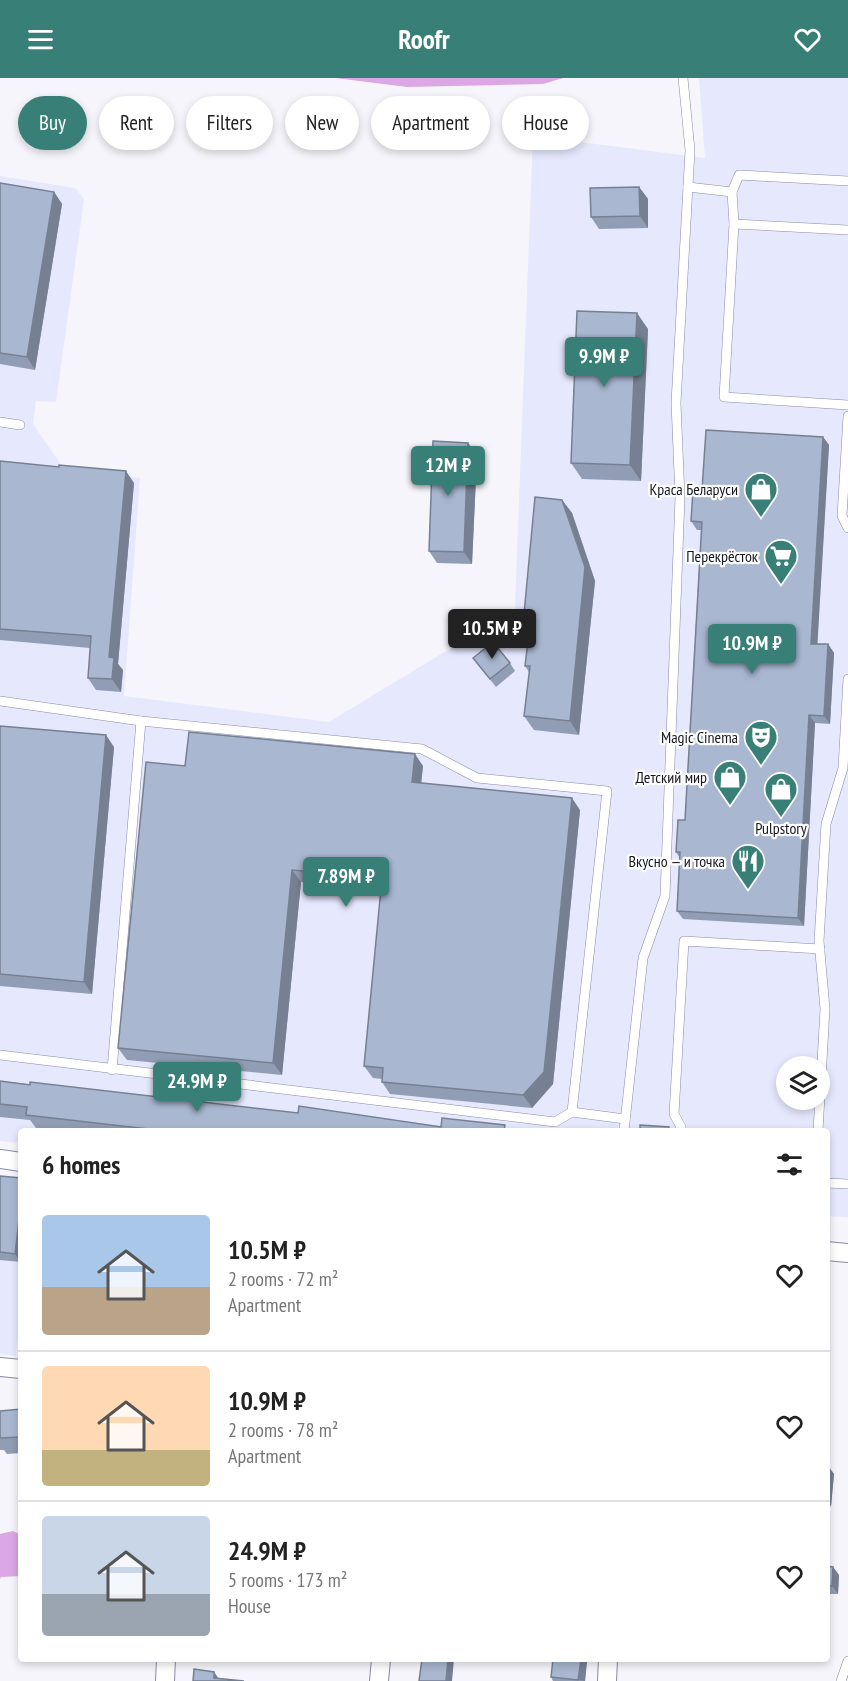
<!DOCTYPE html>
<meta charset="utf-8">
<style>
body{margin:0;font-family:"PT Sans Narrow",sans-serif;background:#f6f6f6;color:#222;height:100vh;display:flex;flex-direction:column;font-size:22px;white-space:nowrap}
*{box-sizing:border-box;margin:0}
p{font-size:20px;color:#767676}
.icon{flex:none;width:33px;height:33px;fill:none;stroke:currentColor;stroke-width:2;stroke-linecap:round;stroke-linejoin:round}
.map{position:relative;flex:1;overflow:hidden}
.sheet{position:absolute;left:18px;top:1050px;width:812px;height:534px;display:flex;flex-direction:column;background:#fff;border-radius:6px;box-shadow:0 3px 9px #0003}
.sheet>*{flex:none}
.banner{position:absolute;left:18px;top:18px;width:813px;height:54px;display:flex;gap:12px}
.buttons{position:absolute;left:776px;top:978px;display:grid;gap:12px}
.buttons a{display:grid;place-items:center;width:54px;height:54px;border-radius:50%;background:#fff;box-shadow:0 3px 9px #0003;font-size:30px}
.price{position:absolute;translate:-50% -51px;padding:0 14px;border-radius:6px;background:#387f78;color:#fff;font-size:20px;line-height:39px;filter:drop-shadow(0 2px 3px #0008)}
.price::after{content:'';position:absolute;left:50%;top:36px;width:18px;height:14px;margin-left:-9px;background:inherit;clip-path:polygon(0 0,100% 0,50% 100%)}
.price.on{background:#222;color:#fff}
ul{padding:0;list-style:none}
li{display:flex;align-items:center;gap:18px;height:150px;padding:0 24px}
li+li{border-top:2px solid #e0e0e0}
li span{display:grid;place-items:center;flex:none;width:168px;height:120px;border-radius:6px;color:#555}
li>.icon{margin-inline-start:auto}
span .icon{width:72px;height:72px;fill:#fffc;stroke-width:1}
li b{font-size:26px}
h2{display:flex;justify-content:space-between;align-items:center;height:72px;padding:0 24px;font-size:26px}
.tag{padding:0 21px;border-radius:27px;background:#fff;box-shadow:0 3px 9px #0003;font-size:21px;line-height:54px}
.tag.on{background:#387f78;color:#fff}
header{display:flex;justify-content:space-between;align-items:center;height:78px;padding:0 24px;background:#387f78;color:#fff;font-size:27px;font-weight:800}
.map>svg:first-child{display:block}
.built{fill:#e6e8fe;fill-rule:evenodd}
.forest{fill:#dca7e5}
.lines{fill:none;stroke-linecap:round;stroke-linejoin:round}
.service-casing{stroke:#898ba6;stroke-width:10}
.minor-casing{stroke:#898ba6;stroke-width:20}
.service{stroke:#fff;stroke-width:9}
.minor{stroke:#fff;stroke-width:18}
.wall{fill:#919db4}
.shaded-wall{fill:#768092}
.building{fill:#a9b7d1;stroke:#768092;stroke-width:1.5}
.labels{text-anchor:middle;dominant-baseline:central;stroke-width:4.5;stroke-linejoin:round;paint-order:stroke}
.poi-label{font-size:16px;fill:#161721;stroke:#fff;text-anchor:end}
</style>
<header><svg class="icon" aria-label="menu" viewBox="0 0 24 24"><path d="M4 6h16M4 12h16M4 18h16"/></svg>Roofr<svg class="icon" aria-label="heart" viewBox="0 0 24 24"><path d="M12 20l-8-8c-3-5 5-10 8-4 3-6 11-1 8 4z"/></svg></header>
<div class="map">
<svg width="848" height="1603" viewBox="0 0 848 1603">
<rect width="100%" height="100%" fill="#f5f5fb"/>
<g class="built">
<path d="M699 0H848V1139L827 1138 826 1053H21V1065L0 1063V98L75 110 84 121 56 324 36 323 33 346 64 391 140 400 124 618 329 644 451 570 514 554 533 58 705 80ZM786 988H819V1022H786Z"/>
<path d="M0 1105 21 1107V1222L16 1278 0 1276Z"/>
</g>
<g class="forest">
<path d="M335 0H563L543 6 407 9Z"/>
<path d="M13 1453 21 1457V1498L1 1499 0 1501V1456Z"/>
</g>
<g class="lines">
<defs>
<g id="service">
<path d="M688 109 732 114 734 146 724 319 848 327"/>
<path d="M732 114 739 97 848 103"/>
<path d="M734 146 848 152"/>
<path d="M848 338 842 438 848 450"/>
<path d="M0 344 20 347"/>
<path d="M0 623 141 643 422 671 477 700 607 713 572 1034"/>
<path d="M0 977 555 1044 572 1034 625 1041"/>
<path d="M112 992 141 643"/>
<path d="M624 1053 643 880 665 818 680 419 676 325 690 72 683 0"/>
<path d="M681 1053V1049L674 1036 684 863 820 871"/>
<path d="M818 1053 825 931 819 863 826 746 843 690 848 601"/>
<path d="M826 1105 848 1106"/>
<path d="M841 1603 848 1583"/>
</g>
<g id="minor">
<path d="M0 1081 21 1084"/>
<path d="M826 1173 848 1175"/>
<path d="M0 1289 21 1291"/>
<path d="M165 1603 166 1581"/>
<path d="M379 1603 381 1581"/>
<path d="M607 1603 608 1581"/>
</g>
</defs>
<use href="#service" class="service-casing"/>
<use href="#minor" class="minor-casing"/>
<use href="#service" class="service"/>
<use href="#minor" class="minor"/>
</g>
<g class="wall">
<path d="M0 105 54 114 62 126 35 292 0 286Z"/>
<path d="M639 109 648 121V150L599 151 591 139Z"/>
<path d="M648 251 641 403 582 401 571 385Z"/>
<path d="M823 359 829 367 817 566H828L834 575 830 646 815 645 804 848 683 841 677 833 680 780 676 774 685 742 701 452H697L691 443 702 412Z"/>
<path d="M468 365 477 377 472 486 437 485 429 473Z"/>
<path d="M0 383 134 405 118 586 123 592 121 614 96 612 88 600 90 570 0 562Z"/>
<path d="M562 422 572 435 595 503 579 657 534 652 524 638 529 594 525 588 530 543 524 536Z"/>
<path d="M473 580 510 585 515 593 496 609Z"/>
<path d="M0 648 114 669 92 916 0 908Z"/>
<path d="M185 688H423L421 705 580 732 553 1006 532 1030 390 1016 382 1004V1001L373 1000 364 988 381 812 301 804 282 997 127 982 118 970Z"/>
<path d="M0 1003 298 1035 441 1049 508 1053H59L36 1050 30 1042 0 1039Z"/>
<path d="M0 1098 21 1184 0 1182Z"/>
<path d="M21 1332V1375L7 1376 4 1372H0V1333Z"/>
<path d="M826 1388H828L834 1396 831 1428 826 1427Z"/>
<path d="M826 1488 833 1489 839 1497 838 1516H826Z"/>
<path d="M587 1583 585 1603H553L551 1599Z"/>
</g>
<g class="shaded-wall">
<path d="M639 109 648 121V150L640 138Z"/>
<path d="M54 114 62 126 35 292 27 279Z"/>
<path d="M637 235 648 251 641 403 630 387Z"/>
<path d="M823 359 829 367 817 574 811 566Z"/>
<path d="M468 365 477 377 472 486 464 474Z"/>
<path d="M126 393 134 405 118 586 123 592 121 614 112 601 109 579Z"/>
<path d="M562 422 572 435 595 503 579 657 570 643Z"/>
<path d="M828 566 834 575 830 646 824 638Z"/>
<path d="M809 637 815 645 804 848 798 840Z"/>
<path d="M106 657 114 669 92 916 84 904Z"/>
<path d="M415 676 423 688 420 716 412 704Z"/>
<path d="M572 720 580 732 553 1006 532 1030 523 1017Z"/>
<path d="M292 792 301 804 282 997 273 985Z"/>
<path d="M21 1124V1184L15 1176Z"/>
<path d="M828 1388 834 1396 831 1428 826 1421Z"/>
<path d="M833 1489 839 1497 838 1516 832 1508Z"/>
<path d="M448 1581H454L452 1603H446Z"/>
<path d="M581 1581H586L587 1583 585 1603 578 1602Z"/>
<path d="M214 1594 219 1601 214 1600Z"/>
</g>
<g class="building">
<path d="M0 105 54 114 27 279 0 275Z"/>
<path d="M639 109 640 138 591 139 590 110Z"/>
<path d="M577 233 637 235 630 387 571 385Z"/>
<path d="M706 352 823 359 811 566H828L824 638 809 637 798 840 677 833 680 774H676L678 742H685L702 444 691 443 693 412H702Z"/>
<path d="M433 363 468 365 464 474 429 473Z"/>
<path d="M0 383 59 389V387L126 393 109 579 114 580 112 601 88 600 91 558 0 551Z"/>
<path d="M535 419 562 422 585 489 570 643 524 638 530 588H525L531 536H524Z"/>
<path d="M493 564 510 585 490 601 473 580Z"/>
<path d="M0 648 106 657 84 904 0 896Z"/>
<path d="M189 654 415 676 412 704 572 720 544 994 523 1017 382 1004 383 990 364 988 382 800 292 792 273 985 118 970 146 684 185 688Z"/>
<path d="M0 1003 30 1007V1004L298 1035 299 1028 441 1049 442 1040 505 1047 504 1053H166L26 1037 27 1029 0 1026Z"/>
<path d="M640 1047 669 1049 668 1053H640Z"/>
<path d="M0 1098 21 1100V1124L15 1176 0 1174Z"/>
<path d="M21 1331V1359L0 1360V1333Z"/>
<path d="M826 1388H828L826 1406Z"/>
<path d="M826 1488 833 1489 832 1508H826Z"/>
<path d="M422 1581H448L446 1603H419Z"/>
<path d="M553 1581H581L578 1602 551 1599Z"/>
<path d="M194 1591 214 1594V1600L244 1603H193Z"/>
</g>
<defs>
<symbol id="shop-pin" viewBox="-11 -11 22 30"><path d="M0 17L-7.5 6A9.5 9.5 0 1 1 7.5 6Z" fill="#387f78" stroke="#fff"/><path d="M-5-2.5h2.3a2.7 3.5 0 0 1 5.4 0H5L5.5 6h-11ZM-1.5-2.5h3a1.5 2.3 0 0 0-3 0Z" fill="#fff"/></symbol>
<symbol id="supermarket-pin" viewBox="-11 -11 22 30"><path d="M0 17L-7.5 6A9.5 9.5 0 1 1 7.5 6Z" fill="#387f78" stroke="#fff"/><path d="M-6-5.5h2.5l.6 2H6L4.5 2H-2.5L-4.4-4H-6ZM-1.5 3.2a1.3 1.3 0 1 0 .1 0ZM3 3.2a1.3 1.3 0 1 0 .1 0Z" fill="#fff"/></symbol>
<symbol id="theatre-pin" viewBox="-11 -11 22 30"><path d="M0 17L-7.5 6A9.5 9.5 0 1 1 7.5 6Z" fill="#387f78" stroke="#fff"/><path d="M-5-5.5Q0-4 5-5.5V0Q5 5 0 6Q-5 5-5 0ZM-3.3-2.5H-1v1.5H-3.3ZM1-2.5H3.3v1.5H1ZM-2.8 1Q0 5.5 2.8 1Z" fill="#fff"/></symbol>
<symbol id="restaurant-pin" viewBox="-11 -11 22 30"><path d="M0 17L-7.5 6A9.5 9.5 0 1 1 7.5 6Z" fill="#387f78" stroke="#fff"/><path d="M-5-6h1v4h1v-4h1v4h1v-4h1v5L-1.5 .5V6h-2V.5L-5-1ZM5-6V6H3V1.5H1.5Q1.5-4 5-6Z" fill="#fff"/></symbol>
</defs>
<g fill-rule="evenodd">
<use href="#shop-pin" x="742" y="392" width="38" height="52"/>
<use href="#supermarket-pin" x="762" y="459" width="38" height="52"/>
<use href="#theatre-pin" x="742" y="640" width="38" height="52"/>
<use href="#shop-pin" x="711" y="680" width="38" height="52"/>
<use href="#shop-pin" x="762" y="692" width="38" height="52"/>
<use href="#restaurant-pin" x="729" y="764" width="38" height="52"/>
</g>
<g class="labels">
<g class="poi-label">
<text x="738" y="411">Краса Беларуси</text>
<text x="758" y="478">Перекрёсток</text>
<text x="738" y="659">Magic Cinema</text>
<text x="707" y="699">Детский мир</text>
<text x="781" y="750" text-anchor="middle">Pulpstory</text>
<text x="725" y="783">Вкусно — и точка</text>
</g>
</g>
</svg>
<div class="buttons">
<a><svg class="icon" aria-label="layers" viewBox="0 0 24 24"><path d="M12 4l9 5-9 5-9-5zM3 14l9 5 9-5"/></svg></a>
</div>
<b class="price" style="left:604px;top:310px">9.9M ₽</b>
<b class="price" style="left:448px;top:419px">12M ₽</b>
<b class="price on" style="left:492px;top:582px">10.5M ₽</b>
<b class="price" style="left:752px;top:597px">10.9M ₽</b>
<b class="price" style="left:346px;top:830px">7.89M ₽</b>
<b class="price" style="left:197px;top:1035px">24.9M ₽</b>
<div class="banner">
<a class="tag on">Buy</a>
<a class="tag">Rent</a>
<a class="tag">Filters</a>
<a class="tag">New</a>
<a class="tag">Apartment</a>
<a class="tag">House</a>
</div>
<section class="sheet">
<h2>6 homes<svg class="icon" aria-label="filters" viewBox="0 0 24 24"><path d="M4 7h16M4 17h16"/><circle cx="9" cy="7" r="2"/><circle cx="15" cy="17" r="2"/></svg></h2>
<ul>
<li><span style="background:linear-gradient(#a9c7e8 60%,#b9a48a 0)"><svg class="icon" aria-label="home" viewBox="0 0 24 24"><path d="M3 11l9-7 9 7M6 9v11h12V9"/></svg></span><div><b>10.5M ₽</b><p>2 rooms · 72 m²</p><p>Apartment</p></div><svg class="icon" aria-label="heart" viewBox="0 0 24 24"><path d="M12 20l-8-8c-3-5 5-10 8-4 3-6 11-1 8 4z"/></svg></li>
<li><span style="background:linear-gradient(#ffd9b3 70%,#c2b280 0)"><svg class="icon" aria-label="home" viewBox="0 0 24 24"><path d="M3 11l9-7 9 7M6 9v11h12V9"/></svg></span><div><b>10.9M ₽</b><p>2 rooms · 78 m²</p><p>Apartment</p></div><svg class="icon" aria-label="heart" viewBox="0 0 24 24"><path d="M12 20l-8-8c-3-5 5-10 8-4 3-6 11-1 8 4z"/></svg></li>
<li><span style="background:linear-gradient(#c9d6e8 65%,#9aa5b1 0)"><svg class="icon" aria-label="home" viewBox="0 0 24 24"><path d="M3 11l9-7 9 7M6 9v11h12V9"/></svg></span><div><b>24.9M ₽</b><p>5 rooms · 173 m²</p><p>House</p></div><svg class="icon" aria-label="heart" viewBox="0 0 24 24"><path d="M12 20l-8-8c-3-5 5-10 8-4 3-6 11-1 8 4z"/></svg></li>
</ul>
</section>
</div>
